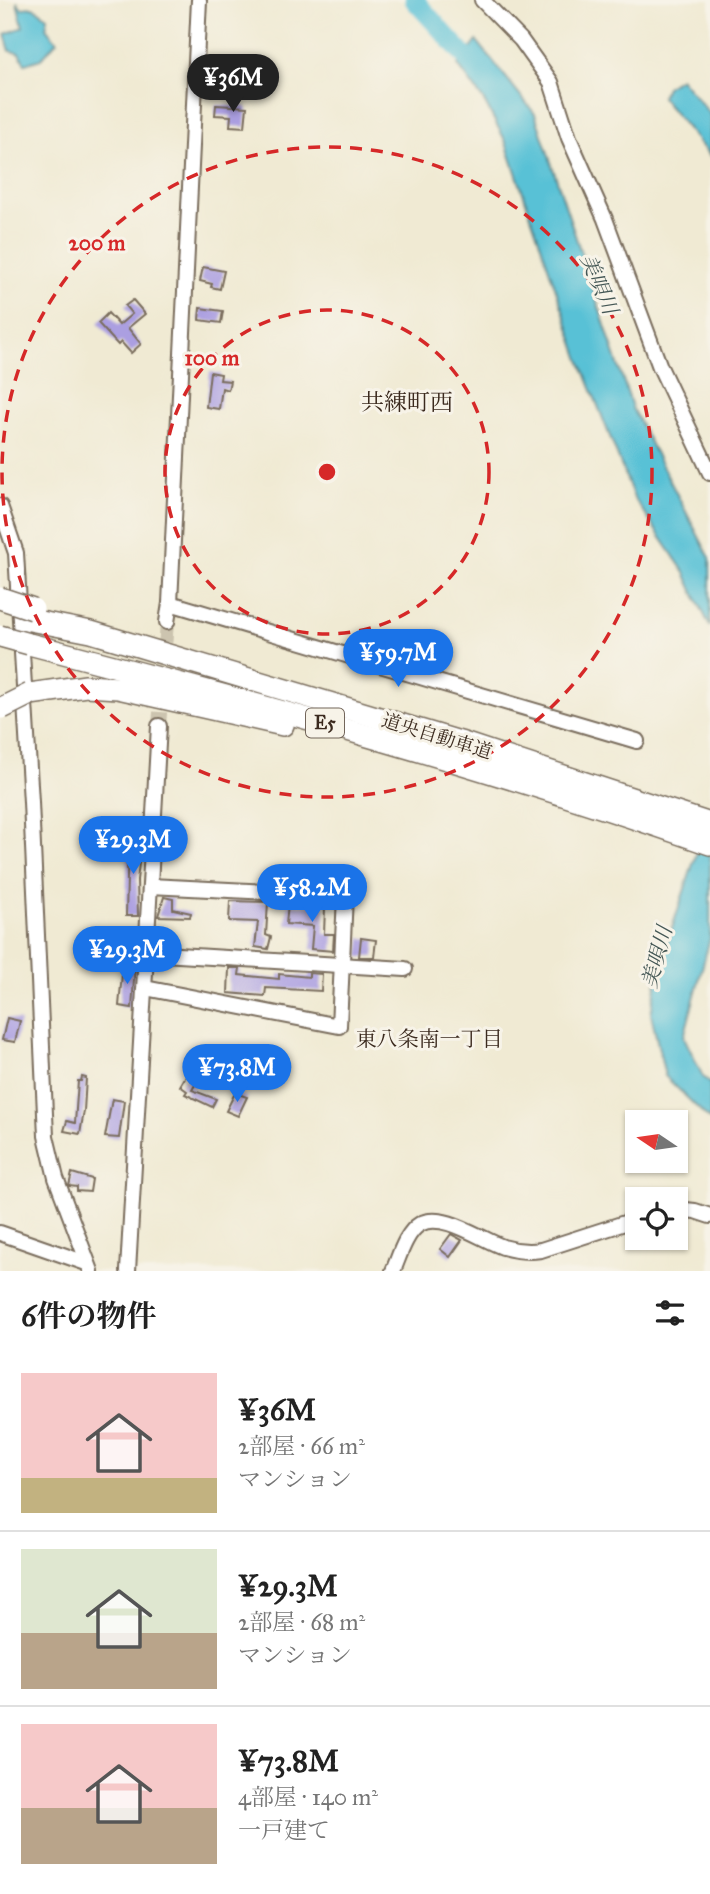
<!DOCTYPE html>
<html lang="ja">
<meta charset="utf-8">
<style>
body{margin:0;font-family:"IM FELL Great Primer","Noto Serif JP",serif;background:#f6f6f6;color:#222;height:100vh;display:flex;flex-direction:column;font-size:26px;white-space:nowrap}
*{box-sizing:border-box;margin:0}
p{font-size:23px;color:#767676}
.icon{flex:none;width:38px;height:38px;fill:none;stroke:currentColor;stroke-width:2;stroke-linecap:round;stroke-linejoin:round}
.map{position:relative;height:1271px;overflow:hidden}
.side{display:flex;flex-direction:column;background:#fff;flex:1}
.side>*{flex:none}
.needle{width:46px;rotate:283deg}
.controls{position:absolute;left:625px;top:1110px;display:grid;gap:14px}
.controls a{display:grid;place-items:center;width:63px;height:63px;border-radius:0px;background:#fff;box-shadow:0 2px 5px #0004;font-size:35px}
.price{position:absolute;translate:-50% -60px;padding:0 16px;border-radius:24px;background:#1a73e8;color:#fff;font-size:23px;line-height:46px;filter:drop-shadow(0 2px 4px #0008)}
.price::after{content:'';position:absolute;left:50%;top:42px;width:21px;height:16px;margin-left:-10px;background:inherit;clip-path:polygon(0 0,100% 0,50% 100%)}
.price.active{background:#222;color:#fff}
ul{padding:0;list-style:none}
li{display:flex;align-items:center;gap:21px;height:175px;padding:0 21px}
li+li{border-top:2px solid #e0e0e0}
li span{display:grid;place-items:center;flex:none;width:196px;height:140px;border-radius:0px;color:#555}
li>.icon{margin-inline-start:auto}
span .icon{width:84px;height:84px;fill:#fffc;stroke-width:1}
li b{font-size:30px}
h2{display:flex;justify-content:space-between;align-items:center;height:84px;padding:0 21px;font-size:30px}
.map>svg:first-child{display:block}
.water{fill:#59c1d6;stroke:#4a767a;stroke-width:2}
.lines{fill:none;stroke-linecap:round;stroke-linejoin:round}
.river{stroke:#59c1d6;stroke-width:19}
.building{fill:#ab9fe1}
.minor-tunnel{stroke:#ccc4af;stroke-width:14;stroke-dasharray:14 7;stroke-linecap:butt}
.minor-casing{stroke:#7a6d5d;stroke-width:18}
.highway-casing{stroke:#7a6d5d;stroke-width:24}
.minor{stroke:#fff;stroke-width:14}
.highway{stroke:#fff;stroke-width:21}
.highway-bridge-casing{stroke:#7a6d5d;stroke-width:24;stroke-linecap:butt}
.highway-bridge{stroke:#fff;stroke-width:21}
.ring{fill:none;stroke:#d62828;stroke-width:3.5;stroke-dasharray:12 9}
.labels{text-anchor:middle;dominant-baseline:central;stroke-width:6;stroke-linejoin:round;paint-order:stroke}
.shield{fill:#f7f3e8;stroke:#73665b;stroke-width:2}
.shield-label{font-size:18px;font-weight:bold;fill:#3b2a1e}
.street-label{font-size:19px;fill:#3b2a1e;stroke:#f7f3e8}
.water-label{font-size:21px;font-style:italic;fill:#445755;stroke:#f7f3e8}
.neighbourhood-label{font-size:21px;fill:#3b2a1e;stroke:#f7f3e8}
.quarter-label{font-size:23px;fill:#3b2a1e;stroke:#f7f3e8}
.centre{fill:#d62828;stroke:#f7f3e8;stroke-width:3.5}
.ring-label{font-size:21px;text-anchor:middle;font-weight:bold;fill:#d62828;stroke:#f7f3e8;stroke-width:6;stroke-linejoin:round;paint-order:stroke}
</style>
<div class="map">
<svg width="710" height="1271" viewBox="0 0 710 1271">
<rect width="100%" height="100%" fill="#f7f3e8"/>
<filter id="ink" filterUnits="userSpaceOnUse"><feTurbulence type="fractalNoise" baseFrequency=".0143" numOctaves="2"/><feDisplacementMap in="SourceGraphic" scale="14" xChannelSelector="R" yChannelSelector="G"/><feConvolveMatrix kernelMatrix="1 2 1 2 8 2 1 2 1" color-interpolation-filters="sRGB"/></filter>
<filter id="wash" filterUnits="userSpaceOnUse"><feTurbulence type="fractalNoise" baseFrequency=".00686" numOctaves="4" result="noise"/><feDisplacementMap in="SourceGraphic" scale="28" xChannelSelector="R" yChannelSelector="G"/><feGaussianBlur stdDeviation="1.57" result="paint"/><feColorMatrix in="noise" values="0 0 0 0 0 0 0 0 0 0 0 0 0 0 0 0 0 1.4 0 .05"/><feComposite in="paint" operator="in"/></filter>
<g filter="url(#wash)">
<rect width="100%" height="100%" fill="#f0ead3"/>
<g class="water">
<path d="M17 2 22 8 33 7 48 17 46 28 57 41 41 59 25 64 19 53 10 51 5 34 23 27Z"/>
<path d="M477 41 535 114 633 410 710 558V627L685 573 634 498 580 360 505 140 484 101 458 65Z"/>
<path d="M680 78 710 114V156L661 97 666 87Z"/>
<path d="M710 812V938L684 1037 703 1077 710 1083V1120L665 1076 651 1014 660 965Z"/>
</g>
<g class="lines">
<path class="river" d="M414 0 473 65 480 76"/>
</g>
<g id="blocks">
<g class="building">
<path d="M216 105 247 107 245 127 230 126 231 116 215 115Z"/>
<path d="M203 267 224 271 220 289 211 287 212 284 200 281Z"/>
<path d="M133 300 145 314 128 328 141 344 131 353 121 342 118 345 98 323 108 313 119 325 132 314 125 306Z"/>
<path d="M200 308 223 311 221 323 199 320Z"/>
<path d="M210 372 221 374 220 380 230 381 228 390 222 388 219 409 206 407Z"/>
<path d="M128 838 142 839 137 880 138 916H126Z"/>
<path d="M164 897 173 899V909L191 913 190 917 158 916Z"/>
<path d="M230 901 268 902 266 935 271 937 268 949 255 947 258 922 229 921Z"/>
<path d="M288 904 325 907 324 934H334L333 951 311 949 313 926 286 924Z"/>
<path d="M361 938 376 940 374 957H359Z"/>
<path d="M123 963 135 964 132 1008 119 1006Z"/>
<path d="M229 968H240L239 975 279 979V974L309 977V973L322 974 321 991 266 988 265 996 228 993Z"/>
<path d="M7 1018 20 1021 15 1042 2 1040Z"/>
<path d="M187 1074 198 1080 192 1090 216 1099 212 1107 185 1094 187 1091 180 1086Z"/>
<path d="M82 1077 86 1078 84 1111 80 1134 64 1131 67 1121 75 1123 78 1081H81Z"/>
<path d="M235 1093 247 1097 238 1116 226 1111Z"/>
<path d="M112 1099 124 1101 119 1138 105 1137Z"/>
<path d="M72 1173 92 1179 90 1192 77 1191V1187L69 1186Z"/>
<path d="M451 1234 462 1240 450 1257 440 1249Z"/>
</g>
</g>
</g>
<g filter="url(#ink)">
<use href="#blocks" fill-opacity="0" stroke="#7a6d5d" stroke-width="2"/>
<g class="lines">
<path class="minor-tunnel" d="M159 726 167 622"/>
<defs>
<g id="minor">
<path d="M482 0 521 40 551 82 569 138 605 219 660 367 710 473"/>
<path d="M0 506 16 553 31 802 46 1136 56 1178 91 1271"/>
<path d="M170 603 637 741"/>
<path d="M167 622 170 603 199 0"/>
<path d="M146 953 405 969"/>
<path d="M145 988 339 1026 345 896 150 886"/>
<path d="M676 1209 695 1211 710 1216"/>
<path d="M0 1233 86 1263"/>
<path d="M128 1271 159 726"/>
<path d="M393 1271C399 1257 406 1232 420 1224 443 1211 482 1240 503 1247 516 1251 528 1252 541 1250L637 1219"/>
</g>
<g id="highway">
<path d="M30 620 91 632 460 742 710 824"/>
<path d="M29 644C258 703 486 766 710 844"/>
<path d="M30 694 86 686 118 688 283 725"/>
</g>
</defs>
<use href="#minor" class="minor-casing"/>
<use href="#highway" class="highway-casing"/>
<use href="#minor" class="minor"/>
<use href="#highway" class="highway"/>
<defs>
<g id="highway-bridge">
<path d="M0 598 33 609"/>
<path d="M0 636 29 644"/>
<path d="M2 708 30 694"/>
</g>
</defs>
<use href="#highway-bridge" class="highway-bridge-casing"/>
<use href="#highway-bridge" class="highway-bridge"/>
</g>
</g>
<g class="ring">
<circle cx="327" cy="472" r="162"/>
<circle cx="327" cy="472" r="325"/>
</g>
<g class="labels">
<rect class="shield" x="306" y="708.5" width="38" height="29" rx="5"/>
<g class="shield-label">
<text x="325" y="723">E5</text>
</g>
<g class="street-label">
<text transform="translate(437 736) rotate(17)">道央自動車道</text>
</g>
<g class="water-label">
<text transform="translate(599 284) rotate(67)">美唄川</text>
<text transform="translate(657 957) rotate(-75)">美唄川</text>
</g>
<g class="neighbourhood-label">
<text x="429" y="1039">東八条南一丁目</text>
</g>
<g class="quarter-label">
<text x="407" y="402">共練町西</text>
</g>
</g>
<circle cx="327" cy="472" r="10" class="centre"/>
<g class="ring-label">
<text x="97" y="250">200 m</text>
<text x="212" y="365">100 m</text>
</g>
</svg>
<div class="controls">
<a><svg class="needle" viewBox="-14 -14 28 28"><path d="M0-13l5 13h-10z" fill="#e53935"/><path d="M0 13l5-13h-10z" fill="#767676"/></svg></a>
<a><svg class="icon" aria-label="locate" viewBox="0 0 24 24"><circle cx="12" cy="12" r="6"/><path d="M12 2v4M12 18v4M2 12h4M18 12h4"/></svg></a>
</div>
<b class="price active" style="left:233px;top:114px">¥36M</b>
<b class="price" style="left:398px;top:689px">¥59.7M</b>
<b class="price" style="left:133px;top:876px">¥29.3M</b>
<b class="price" style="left:312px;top:924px">¥58.2M</b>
<b class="price" style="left:127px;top:986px">¥29.3M</b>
<b class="price" style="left:237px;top:1104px">¥73.8M</b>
</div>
<section class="side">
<h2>6件の物件<svg class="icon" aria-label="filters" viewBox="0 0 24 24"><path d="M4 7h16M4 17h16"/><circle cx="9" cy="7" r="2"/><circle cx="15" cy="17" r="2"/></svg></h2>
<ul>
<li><span style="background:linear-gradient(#f6c9c9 75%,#c2b280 0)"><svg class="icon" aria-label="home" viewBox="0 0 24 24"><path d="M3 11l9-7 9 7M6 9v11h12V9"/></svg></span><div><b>¥36M</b><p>2部屋 · 66 m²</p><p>マンション</p></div></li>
<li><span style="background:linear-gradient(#dfe7d0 60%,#b9a48a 0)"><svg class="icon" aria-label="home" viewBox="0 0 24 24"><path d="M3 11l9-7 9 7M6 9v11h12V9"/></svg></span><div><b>¥29.3M</b><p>2部屋 · 68 m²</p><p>マンション</p></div></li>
<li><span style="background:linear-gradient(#f6c9c9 60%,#b9a48a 0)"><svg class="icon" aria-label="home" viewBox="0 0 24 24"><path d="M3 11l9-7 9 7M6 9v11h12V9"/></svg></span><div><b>¥73.8M</b><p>4部屋 · 140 m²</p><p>一戸建て</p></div></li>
</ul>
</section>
